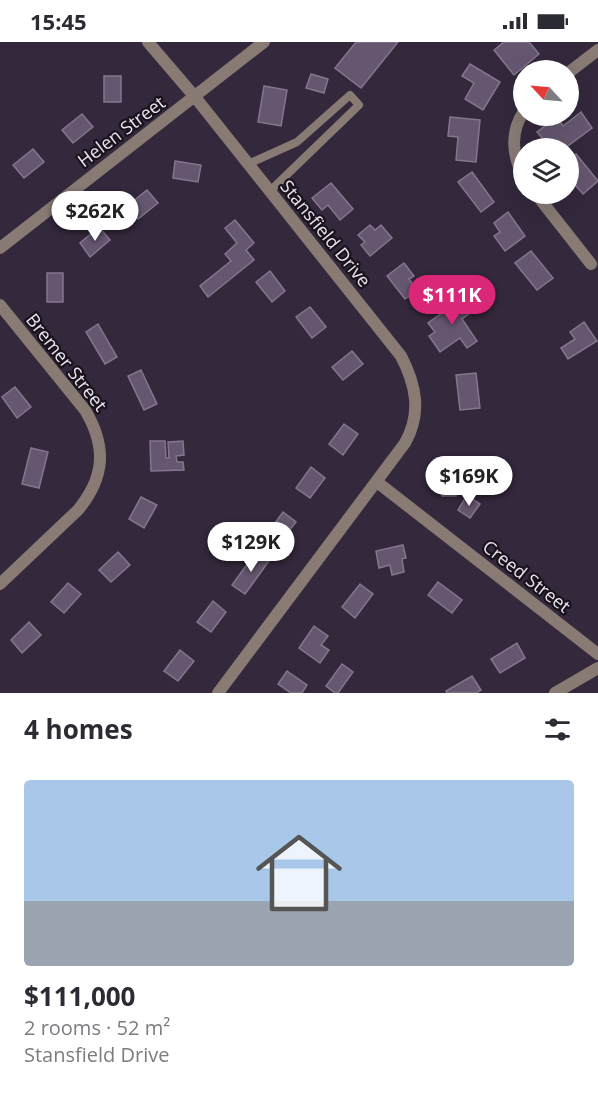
<!DOCTYPE html>
<meta charset="utf-8">
<style>
body{margin:0;font-family:"Open Sans",sans-serif;background:#f2f2f3;color:#2b2b33;height:100vh;display:flex;flex-direction:column;font-size:22px;white-space:nowrap}
*{box-sizing:border-box;margin:0}
p{font-size:20px;color:#7c7c81}
.icon{flex:none;width:33px;height:33px;fill:none;stroke:currentColor;stroke-width:2;stroke-linecap:round;stroke-linejoin:round}
.map{position:relative;height:651px;overflow:hidden}
.sheet{display:flex;flex-direction:column;background:#fff;flex:1}
.sheet>*{flex:none}
.needle{width:39px;rotate:296deg}
.fabs{position:absolute;left:513px;top:18px;display:grid;gap:12px}
.fabs a{display:grid;place-items:center;width:66px;height:66px;border-radius:50%;background:#fff;box-shadow:0 6px 24px #0002;font-size:30px}
.price{position:absolute;translate:-50% -51px;padding:0 14px;border-radius:21px;background:#fff;color:#222;font-size:20px;line-height:39px;filter:drop-shadow(0 2px 3px #0008)}
.price::after{content:'';position:absolute;left:50%;top:36px;width:18px;height:14px;margin-left:-9px;background:inherit;clip-path:polygon(0 0,100% 0,50% 100%)}
.price.current{background:#db2777;color:#fff}
ul{padding:0;list-style:none}
li{display:grid;align-content:center;gap:12px;height:318px;padding:0 24px}
li+li{border-top:2px solid #e1e1e2}
li span{display:grid;place-items:center;height:186px;border-radius:6px;color:#555}
li>.icon{margin-inline-start:auto}
span .icon{width:108px;height:108px;fill:#fffc;stroke-width:1}
li b{font-size:26px}
h2{display:flex;justify-content:space-between;align-items:center;height:72px;padding:0 24px;font-size:26px}
.status{display:flex;justify-content:space-between;align-items:center;height:42px;padding:0 30px;background:#fff;direction:ltr}
.status svg{height:16px;fill:currentColor}
.map>svg:first-child{display:block}
.building{fill:#665770;stroke:#85768e;stroke-width:1.5}
.lines{fill:none;stroke-linecap:round;stroke-linejoin:round}
.service{stroke:#877b74;stroke-width:8}
.minor{stroke:#877b74;stroke-width:12}
.tertiary{stroke:#877b74;stroke-width:12}
.labels{text-anchor:middle;dominant-baseline:central;stroke-width:4.5;stroke-linejoin:round;paint-order:stroke}
.street-label{font-size:18px;fill:#ebe3f0;stroke:#19131c}
</style>
<div class="status"><b>15:45</b><svg viewBox="0 0 49 12"><path d="M0 12V9h3v3zM5 12V6h3v6zM10 12V3h3v9zM15 12V0h3v12zM26 1h20v11H26zM47 4h2v5h-2z"/></svg></div>
<div class="map">
<svg width="598" height="651" viewBox="0 0 598 651">
<rect width="100%" height="100%" fill="#34283c"/>
<g class="building">
<path d="M356 0H398L361 46 335 26Z"/>
<path d="M504 0H529L539 12 514 33 494 8Z"/>
<path d="M470 22 500 40 483 68 465 57 474 41 462 34Z"/>
<path d="M311 32 328 37 324 51 306 46Z"/>
<rect x="104" y="34" width="17" height="26"/>
<path d="M264 44 287 48 281 84 258 80Z"/>
<path d="M581 70 592 86 565 106H550L537 90 557 75 563 84Z"/>
<path d="M82 72 93 85 73 101 62 88Z"/>
<path d="M450 75 480 78 476 120 456 118 458 95 448 94Z"/>
<path d="M33 107 44 120 24 136 13 123Z"/>
<path d="M576 112 598 139 583 152 568 135V119Z"/>
<path d="M175 119 201 123 198 140 173 136Z"/>
<path d="M472 130 494 160 481 170 458 140Z"/>
<path d="M331 141 353 167 340 178 328 163 322 168 312 156Z"/>
<path d="M147 148 158 161 138 177 127 164Z"/>
<path d="M508 170 525 194 505 209 494 194 500 190 494 181Z"/>
<path d="M235 178 254 201 246 208 254 218 208 255 200 244 231 219 225 212 237 201 225 186Z"/>
<path d="M370 183 375 188 381 183 392 196 370 214 361 203 365 200 358 193Z"/>
<path d="M99 185 110 198 90 215 80 201Z"/>
<path d="M531 209 553 236 537 248 515 221Z"/>
<path d="M404 221 414 234 409 237 417 248 405 257 387 234Z"/>
<path d="M270 229 285 249 272 260 256 240Z"/>
<rect x="47" y="231" width="16" height="29"/>
<path d="M464 255 473 269 462 277 477 299 467 306 460 296 440 310 429 294 435 290 428 281Z"/>
<path d="M310 265 326 285 312 296 296 275Z"/>
<path d="M584 280 597 299 568 317 561 306 575 297 570 290Z"/>
<path d="M98 282 117 315 105 322 86 290Z"/>
<path d="M352 309 363 322 343 338 332 325Z"/>
<path d="M141 328 157 362 144 368 128 334Z"/>
<path d="M476 331 480 366 460 368 456 333Z"/>
<path d="M15 345 31 365 17 376 2 355Z"/>
<path d="M344 382 358 392 343 413 329 402Z"/>
<path d="M150 399H165L166 416H169L168 400 183 399 184 413 176 414 177 420H183L184 428 151 429Z"/>
<path d="M31 406 48 410 39 446 22 442Z"/>
<path d="M463 415 464 434H455L456 454H442V444H437L436 416Z"/>
<path d="M311 425 325 436 310 456 296 446Z"/>
<path d="M467 453 480 462 470 476 458 468Z"/>
<path d="M141 455 157 463 144 486 129 477Z"/>
<path d="M283 470 296 480 276 505 264 496Z"/>
<path d="M403 503 406 516 402 517 404 530 392 533 390 523 379 526 376 509Z"/>
<path d="M118 510 130 523 111 540 99 528Z"/>
<path d="M256 510 269 519 245 552 232 543Z"/>
<path d="M438 540 462 558 452 571 428 553Z"/>
<path d="M68 541 81 552 64 571 51 560Z"/>
<path d="M360 542 373 552 355 576 342 565Z"/>
<path d="M213 559 226 570 211 590 197 580Z"/>
<path d="M29 580 41 593 22 611 11 598Z"/>
<path d="M314 584 328 594 321 603 329 608 320 621 299 606Z"/>
<path d="M517 601 525 616 500 631 491 617Z"/>
<path d="M180 608 194 619 178 639 164 629Z"/>
<path d="M342 622 353 630 338 651H335L326 644Z"/>
<path d="M287 629 307 643 302 651H291L278 642Z"/>
<path d="M472 634 481 648 476 651H447L446 649Z"/>
</g>
<g class="lines">
<path class="service" d="M248 122 297 100 350 53 359 63 270 149"/>
<g class="minor">
<path d="M148 0 195 55 401 314C416 343 422 371 405 401L218 651"/>
<path d="M568 31 598 8"/>
<path d="M524 69C510 90 512 114 524 136"/>
<path d="M536 152 591 222"/>
<path d="M0 263 85 368C107 405 105 435 78 468L0 542"/>
<path d="M377 440 598 612"/>
<path d="M555 651 598 626"/>
</g>
<path class="tertiary" d="M0 206 264 0"/>
</g>
<g class="labels">
<g class="street-label">
<text transform="translate(121 89) rotate(-37)">Helen Street</text>
<text transform="translate(326 191) rotate(51)">Stansfield Drive</text>
<text transform="translate(67 320) rotate(52)">Bremer Street</text>
<text transform="translate(527 534) rotate(38)">Creed Street</text>
</g>
</g>
</svg>
<div class="fabs">
<a><svg class="needle" viewBox="-14 -14 28 28"><path d="M0-13l5 13h-10z" fill="#e53935"/><path d="M0 13l5-13h-10z" fill="#7c7c81"/></svg></a>
<a><svg class="icon" aria-label="layers" viewBox="0 0 24 24"><path d="M12 4l9 5-9 5-9-5zM3 14l9 5 9-5"/></svg></a>
</div>
<b class="price" style="left:95px;top:200px">$262K</b>
<b class="price current" style="left:452px;top:284px">$111K</b>
<b class="price" style="left:469px;top:465px">$169K</b>
<b class="price" style="left:251px;top:531px">$129K</b>
</div>
<section class="sheet">
<h2>4 homes<svg class="icon" aria-label="filters" viewBox="0 0 24 24"><path d="M4 7h16M4 17h16"/><circle cx="9" cy="7" r="2"/><circle cx="15" cy="17" r="2"/></svg></h2>
<ul>
<li><span style="background:linear-gradient(#a9c7e8 65%,#9aa5b1 0)"><svg class="icon" aria-label="home" viewBox="0 0 24 24"><path d="M3 11l9-7 9 7M6 9v11h12V9"/></svg></span><div><b>$111,000</b><p>2 rooms · 52 m²</p><p>Stansfield Drive</p></div></li>
</ul>
</section>
